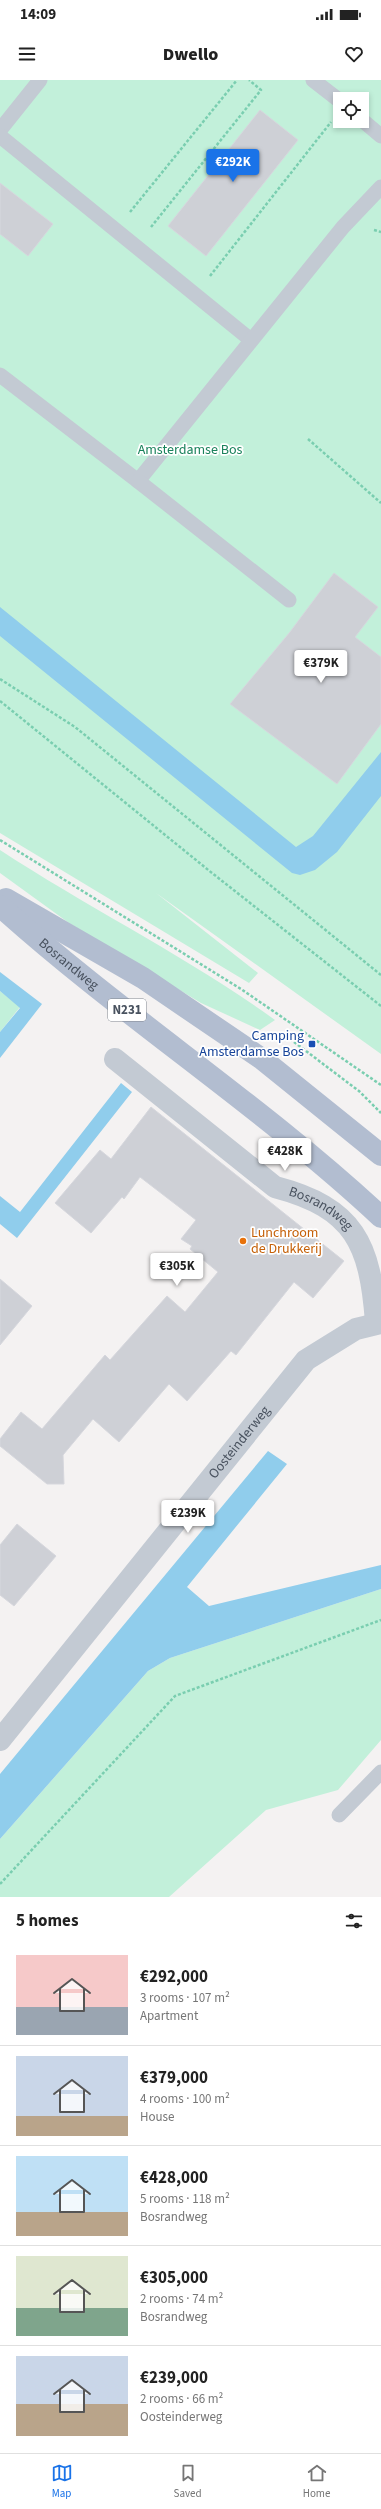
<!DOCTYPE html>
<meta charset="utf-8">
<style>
body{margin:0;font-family:"Source Sans 3",sans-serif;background:#f6f6f6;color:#222;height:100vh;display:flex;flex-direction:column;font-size:15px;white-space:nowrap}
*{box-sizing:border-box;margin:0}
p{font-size:13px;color:#767676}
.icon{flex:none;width:22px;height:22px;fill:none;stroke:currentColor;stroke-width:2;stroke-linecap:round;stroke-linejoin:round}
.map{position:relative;height:1817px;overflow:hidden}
.panel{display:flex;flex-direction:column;background:#fff;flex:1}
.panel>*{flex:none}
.fabs{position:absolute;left:333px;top:12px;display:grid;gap:8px}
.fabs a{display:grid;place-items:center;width:36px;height:36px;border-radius:0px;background:#fff;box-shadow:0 2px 6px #0003;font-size:20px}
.price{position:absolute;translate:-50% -34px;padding:0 9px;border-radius:4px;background:#fff;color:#222;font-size:13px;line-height:26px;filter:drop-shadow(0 1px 2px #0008)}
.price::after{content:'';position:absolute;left:50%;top:24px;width:12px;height:9px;margin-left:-6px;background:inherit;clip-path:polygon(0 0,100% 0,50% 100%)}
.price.on{background:#1a73e8;color:#fff}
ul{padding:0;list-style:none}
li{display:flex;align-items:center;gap:12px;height:100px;padding:0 16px}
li+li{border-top:1px solid #e0e0e0}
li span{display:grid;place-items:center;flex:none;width:112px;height:80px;border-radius:0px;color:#555}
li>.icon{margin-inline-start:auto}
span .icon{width:48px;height:48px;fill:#fffc;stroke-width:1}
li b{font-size:17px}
h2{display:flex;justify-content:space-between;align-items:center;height:48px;padding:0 16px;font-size:17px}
.status{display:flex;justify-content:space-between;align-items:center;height:28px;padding:0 20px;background:#fff;direction:ltr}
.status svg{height:11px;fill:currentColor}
header{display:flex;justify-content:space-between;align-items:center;height:52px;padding:0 16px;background:#fff;font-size:18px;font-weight:800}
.dock{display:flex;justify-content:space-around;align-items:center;height:56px;border-top:1px solid #e0e0e0;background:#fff;font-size:11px;color:#767676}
.dock a{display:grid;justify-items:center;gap:2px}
.dock .on{color:#1a73e8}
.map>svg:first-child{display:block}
.green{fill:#c2f0da;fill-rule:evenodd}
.water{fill:#90cdec}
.building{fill:#ced0d6;stroke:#d6d7dd}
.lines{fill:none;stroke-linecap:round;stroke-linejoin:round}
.path{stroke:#7aceb0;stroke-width:2.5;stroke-dasharray:3 2;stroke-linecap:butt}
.lane{stroke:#c3cad3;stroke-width:15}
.street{stroke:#c3cad3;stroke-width:22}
.primary{stroke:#b2bdd0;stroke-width:22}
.transit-dot{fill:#1a4fb4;stroke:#fff;stroke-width:1.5}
.food-dot{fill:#e8710a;stroke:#fff;stroke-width:1.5}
.labels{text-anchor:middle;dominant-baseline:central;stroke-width:3.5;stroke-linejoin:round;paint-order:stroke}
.shield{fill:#fff;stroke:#80868f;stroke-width:1}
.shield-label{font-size:13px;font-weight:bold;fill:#49525f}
.park-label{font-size:14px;fill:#19825b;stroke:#fff}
.street-label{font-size:14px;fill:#49525f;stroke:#fff}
.transit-label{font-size:14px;fill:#164399;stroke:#fff;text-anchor:end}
.food-label{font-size:14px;fill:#c56008;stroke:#fff;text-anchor:start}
</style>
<div class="status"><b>14:09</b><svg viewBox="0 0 49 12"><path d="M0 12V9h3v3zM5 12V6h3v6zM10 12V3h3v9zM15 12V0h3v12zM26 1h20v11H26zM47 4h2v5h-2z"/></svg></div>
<header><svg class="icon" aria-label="menu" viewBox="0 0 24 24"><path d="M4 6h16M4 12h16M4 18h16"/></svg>Dwello<svg class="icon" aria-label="heart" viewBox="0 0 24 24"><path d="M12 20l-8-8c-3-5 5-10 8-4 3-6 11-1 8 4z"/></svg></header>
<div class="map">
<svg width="381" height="1817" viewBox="0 0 381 1817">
<rect width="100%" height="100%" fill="#f4f2f2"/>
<g class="green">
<path d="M0 0H381V974L156 813 258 893 249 903 0 753ZM340 19H362V41H340Z"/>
<path d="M0 770C90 829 188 877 275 940L260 950 201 923 69 843 0 793Z"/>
<path d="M0 911 20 927 0 952Z"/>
<path d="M381 1509V1660L338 1710 266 1730 169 1817H0V1759L148 1591 170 1578Z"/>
</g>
<g class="water">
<path d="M0 527 296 767 313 756 381 672V716L337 772 315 790 300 795 292 793 0 556Z"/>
<path d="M0 892 42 924 0 978V952L20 928 0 911Z"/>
<path d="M121 1003 132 1012 17 1158 0 1144V1116L20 1132Z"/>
<path d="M268 1371 287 1384 187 1507 209 1526 381 1485V1509L170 1578 148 1591 0 1759V1694Z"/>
</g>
<g class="building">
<path d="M260 30 298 60 206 176 168 146Z"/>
<path d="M0 103 53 144 28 176 0 154Z"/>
<path d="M334 493 378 527 355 557 381 577V644L337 704 230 624 290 552Z"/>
<path d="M151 1027 344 1181 313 1218 294 1202 236 1275 231 1271 187 1321 169 1304 119 1362 93 1339 63 1375 64 1404H47L0 1366V1359L21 1332 42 1349 105 1275 110 1280 167 1216 185 1232 218 1192 190 1169 192 1166 181 1159 196 1140 140 1097 124 1119 122 1117 91 1153 55 1123 100 1070 111 1079Z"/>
<path d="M0 1199 32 1226 0 1265Z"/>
<path d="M17 1444 56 1476 14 1526 0 1515V1465Z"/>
</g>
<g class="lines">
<g class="path">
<path d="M130 132 237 0"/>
<path d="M151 147 261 10 249 0"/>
<path d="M374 150 381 152"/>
<path d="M210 196 331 42"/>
<path d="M308 359 381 423"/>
<path d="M0 599 75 647 381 895"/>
<path d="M0 621 212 793 381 926"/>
<path d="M0 760 241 909 381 1005"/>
<path d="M282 953 359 1011 381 1033"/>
<path d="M0 1804 175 1616 381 1540"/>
</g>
<g class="lane">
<path d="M313 0 340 21"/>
<path d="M362 40 381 56"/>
<path d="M0 50 40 0"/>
<path d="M0 56 251 260"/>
<path d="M0 295 138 401 343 147 381 107"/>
<path d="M138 401 289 520"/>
<path d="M339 1735 381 1692"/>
</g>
<g class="street">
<path id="s1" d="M115 979 275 1107C355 1128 370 1164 376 1242"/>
<path id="s2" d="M0 1660 306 1280 356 1249 381 1243"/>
</g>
<g class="primary">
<path d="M6 819 143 898 262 979 381 1075"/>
<path id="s3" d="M0 826C122 936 261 1025 381 1137"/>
</g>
</g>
<rect class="transit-dot" x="308" y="960" width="8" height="8" rx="2"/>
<circle class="food-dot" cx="243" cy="1161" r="4"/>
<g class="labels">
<rect class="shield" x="108" y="919" width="38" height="22" rx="3"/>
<g class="shield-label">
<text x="127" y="930">N231</text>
</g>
<g class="park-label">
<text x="190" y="370">Amsterdamse Bos</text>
</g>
<g class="street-label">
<text stroke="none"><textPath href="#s3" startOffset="90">Bosrandweg</textPath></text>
<text stroke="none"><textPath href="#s1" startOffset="256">Bosrandweg</textPath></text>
<text stroke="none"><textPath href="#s2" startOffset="382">Oosteinderweg</textPath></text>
</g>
<g class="transit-label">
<text x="304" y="956">Camping<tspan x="304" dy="16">Amsterdamse Bos</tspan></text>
</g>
<g class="food-label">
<text x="251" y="1153">Lunchroom<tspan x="251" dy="16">de Drukkerij</tspan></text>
</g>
</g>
</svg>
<div class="fabs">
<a><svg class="icon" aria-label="locate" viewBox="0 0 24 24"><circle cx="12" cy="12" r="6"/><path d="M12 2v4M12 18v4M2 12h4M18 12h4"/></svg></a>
</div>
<b class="price on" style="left:233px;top:103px">€292K</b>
<b class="price" style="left:321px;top:604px">€379K</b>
<b class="price" style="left:285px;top:1092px">€428K</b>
<b class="price" style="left:177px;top:1207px">€305K</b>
<b class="price" style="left:188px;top:1454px">€239K</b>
</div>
<section class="panel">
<h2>5 homes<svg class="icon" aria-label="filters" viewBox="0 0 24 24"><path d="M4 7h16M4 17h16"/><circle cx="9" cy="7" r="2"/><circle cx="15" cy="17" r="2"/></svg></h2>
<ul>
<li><span style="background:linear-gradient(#f6c9c9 65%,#9aa5b1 0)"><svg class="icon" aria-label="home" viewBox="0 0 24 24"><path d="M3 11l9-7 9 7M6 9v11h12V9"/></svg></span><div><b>€292,000</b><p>3 rooms · 107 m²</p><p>Apartment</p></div></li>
<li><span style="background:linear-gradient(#c9d6e8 75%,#b9a48a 0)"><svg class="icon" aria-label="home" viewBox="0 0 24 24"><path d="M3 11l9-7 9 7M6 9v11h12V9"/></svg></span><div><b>€379,000</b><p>4 rooms · 100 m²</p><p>House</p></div></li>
<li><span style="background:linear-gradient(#bfe0f5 70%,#b9a48a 0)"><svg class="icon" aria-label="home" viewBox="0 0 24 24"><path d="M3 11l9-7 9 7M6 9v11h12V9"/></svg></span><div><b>€428,000</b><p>5 rooms · 118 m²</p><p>Bosrandweg</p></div></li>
<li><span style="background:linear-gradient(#dfe7d0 65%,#7fa58c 0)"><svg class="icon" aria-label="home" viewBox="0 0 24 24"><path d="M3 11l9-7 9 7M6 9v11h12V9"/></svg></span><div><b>€305,000</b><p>2 rooms · 74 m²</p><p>Bosrandweg</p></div></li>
<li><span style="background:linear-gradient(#c9d6e8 60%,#b9a48a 0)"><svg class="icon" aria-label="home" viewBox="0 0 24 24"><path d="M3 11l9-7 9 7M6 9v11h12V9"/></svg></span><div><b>€239,000</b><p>2 rooms · 66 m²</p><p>Oosteinderweg</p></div></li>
</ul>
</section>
<nav class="dock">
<a class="on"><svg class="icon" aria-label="map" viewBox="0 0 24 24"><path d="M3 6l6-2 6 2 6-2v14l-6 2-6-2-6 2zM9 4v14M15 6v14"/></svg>Map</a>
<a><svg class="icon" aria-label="saved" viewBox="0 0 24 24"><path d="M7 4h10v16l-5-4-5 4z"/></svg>Saved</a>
<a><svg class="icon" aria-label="home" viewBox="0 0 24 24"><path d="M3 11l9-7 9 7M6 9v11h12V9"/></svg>Home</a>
</nav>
